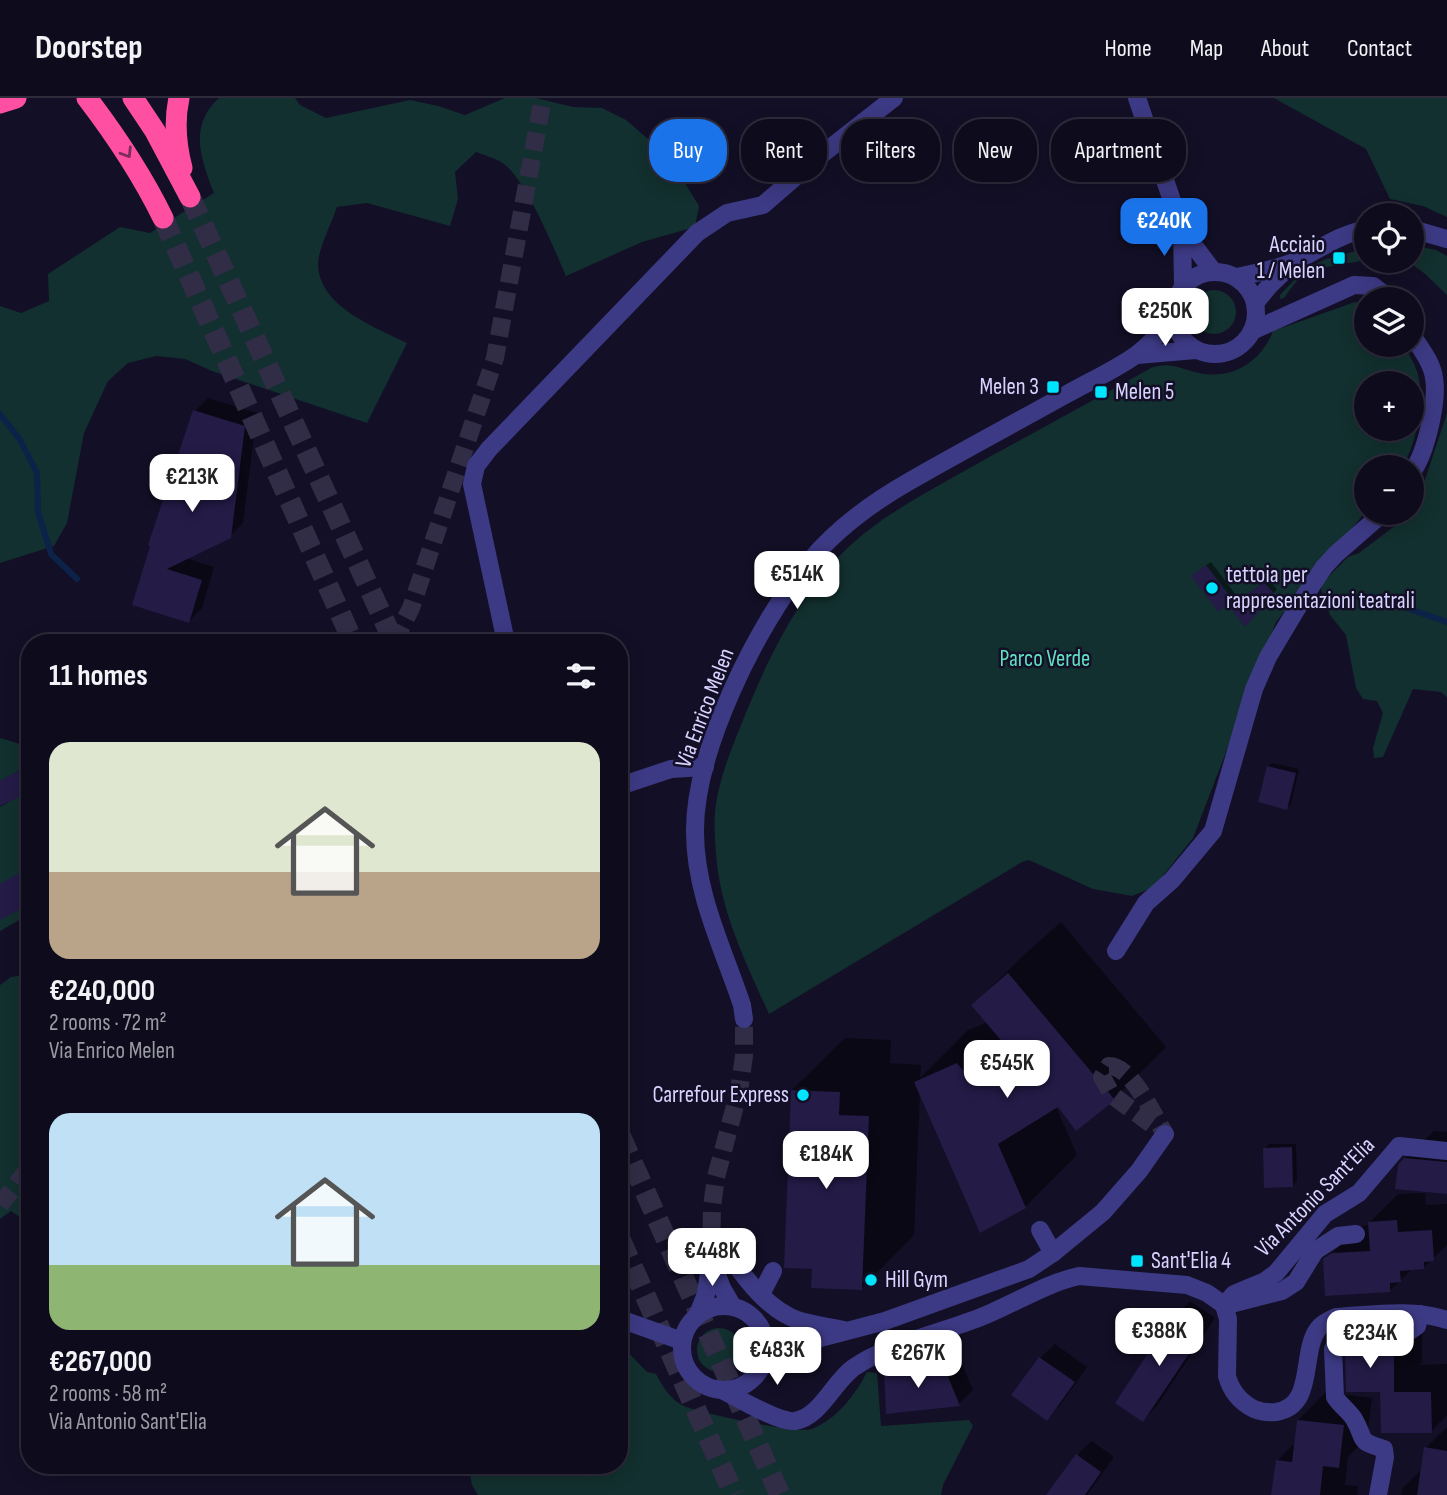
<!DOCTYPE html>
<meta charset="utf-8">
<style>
body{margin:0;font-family:"Sofia Sans Condensed",sans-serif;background:#171425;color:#f1f3f6;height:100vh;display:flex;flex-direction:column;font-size:26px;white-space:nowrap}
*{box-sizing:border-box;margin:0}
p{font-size:23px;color:#9b9ba3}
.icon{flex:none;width:38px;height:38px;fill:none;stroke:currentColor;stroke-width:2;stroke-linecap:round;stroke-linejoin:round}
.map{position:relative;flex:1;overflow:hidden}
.drawer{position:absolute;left:21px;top:536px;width:607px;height:840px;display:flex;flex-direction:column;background:#0e0b1c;border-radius:28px;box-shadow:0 4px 18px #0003,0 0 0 2px #2e2b3b}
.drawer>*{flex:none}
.hud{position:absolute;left:649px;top:21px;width:665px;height:63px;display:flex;gap:14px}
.buttons{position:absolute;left:1354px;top:105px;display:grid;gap:14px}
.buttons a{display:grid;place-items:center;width:70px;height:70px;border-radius:50%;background:#0e0b1c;box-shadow:0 4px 18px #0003,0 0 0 2px #2e2b3b;font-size:35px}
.price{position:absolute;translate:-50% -60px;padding:0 16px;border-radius:14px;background:#fff;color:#222;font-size:23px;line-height:46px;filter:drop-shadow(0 2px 4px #0008)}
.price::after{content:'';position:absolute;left:50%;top:42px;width:21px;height:16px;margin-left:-10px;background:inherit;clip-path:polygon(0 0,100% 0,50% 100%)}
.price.selected{background:#1a73e8;color:#fff}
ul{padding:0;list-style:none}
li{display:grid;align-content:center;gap:14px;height:371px;padding:0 28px}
li span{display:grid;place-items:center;height:217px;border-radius:21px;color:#555}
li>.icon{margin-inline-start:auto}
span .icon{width:126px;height:126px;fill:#fffc;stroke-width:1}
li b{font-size:30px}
h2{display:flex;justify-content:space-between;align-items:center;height:84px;padding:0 28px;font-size:30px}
.tag{padding:0 24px;border-radius:28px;background:#0e0b1c;box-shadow:0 4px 18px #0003,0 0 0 2px #2e2b3b;font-size:24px;line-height:63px}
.tag.selected{background:#1a73e8;color:#fff}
header{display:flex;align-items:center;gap:42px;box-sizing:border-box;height:98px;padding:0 35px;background:#0e0b1c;border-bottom:2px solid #2e2b3b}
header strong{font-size:33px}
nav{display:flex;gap:38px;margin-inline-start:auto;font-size:24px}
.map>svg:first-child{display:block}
.green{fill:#12302f;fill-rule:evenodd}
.shadow{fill:#0007}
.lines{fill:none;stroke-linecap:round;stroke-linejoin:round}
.stream{stroke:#0c2248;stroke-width:6}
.building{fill:#241b47}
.minor-tunnel{stroke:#312d47;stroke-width:18;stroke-dasharray:18 9;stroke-linecap:butt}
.major-tunnel{stroke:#312d47;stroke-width:18;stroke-dasharray:18 9;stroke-linecap:butt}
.highway-tunnel{stroke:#312d47;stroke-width:21;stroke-dasharray:21 10;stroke-linecap:butt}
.minor{stroke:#3d3a85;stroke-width:18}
.highway{stroke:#ff4fa3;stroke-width:21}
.oneway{stroke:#7d2c5e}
.poi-dot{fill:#00e5ff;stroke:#130f26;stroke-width:2.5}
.labels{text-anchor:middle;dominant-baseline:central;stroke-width:5;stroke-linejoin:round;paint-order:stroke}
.poi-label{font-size:23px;fill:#d9d4ff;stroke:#130f26;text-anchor:start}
.park-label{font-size:23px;fill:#5fe0c0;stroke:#130f26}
.street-label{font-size:23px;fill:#d9d4ff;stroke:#130f26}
</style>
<header>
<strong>Doorstep</strong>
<nav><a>Home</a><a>Map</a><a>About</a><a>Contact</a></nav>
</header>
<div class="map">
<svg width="1447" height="1397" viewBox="0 0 1447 1397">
<rect width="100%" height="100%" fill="#130f26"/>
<g class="green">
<path d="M219 0H295L300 7 326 20 410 2 438 8 465 17 505 0H536L573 9 602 10 626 22 669 59 699 108 695 129 642 144 566 178C554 151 525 78 501 64 494 60 484 57 476 54L455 74 458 101 450 128 367 105 337 109C332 124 318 152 318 166 319 209 375 229 407 245L367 325 212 273 185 261 156 258 128 265 108 283 84 335 67 425 54 448 0 465V208L21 215 49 203 48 176 120 129 150 135 214 95C201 62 188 28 219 0Z"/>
<path d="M1274 0H1447V119L1423 108 1390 101 1366 51Z"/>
<path d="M1412 147 1436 152 1447 158V197C1435 186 1420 168 1404 163 1386 158 1316 167 1301 179 1294 185 1289 193 1284 200L1280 201V197L1305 171 1326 161 1367 150V163H1412Z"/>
<circle cx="1214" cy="214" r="22"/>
<path d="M1355 204 1367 207V247H1404C1408 256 1416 267 1418 277 1425 301 1416 349 1402 369H1367V412L1276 524 1193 740 1154 789 1132 798 1093 791 1029 762 1022 764 769 916C746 865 720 813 716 756 715 742 714 727 715 714 718 684 730 654 741 627 769 556 805 482 866 434 899 408 938 388 975 367 1033 335 1092 303 1151 270 1170 263 1180 271 1199 275 1232 282 1261 264 1273 233ZM1367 285H1412V331H1367Z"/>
<path d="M1447 315V599L1441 594 1413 591 1383 659 1374 660 1373 650 1383 615 1377 603 1363 601 1356 590 1346 537 1330 517 1321 492 1322 485 1348 459 1359 455 1412 415V410L1421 394Z"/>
<path d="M0 640 30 649V816L0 833Z"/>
<path d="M25 877 30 878V1126L11 1113 0 1121V887L11 879Z"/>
<circle cx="719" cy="1252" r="22"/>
<path d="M625 1251 647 1274 656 1276C663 1289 670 1301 684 1308 698 1315 800 1336 812 1331 837 1321 855 1297 867 1274L877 1275 881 1328 969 1322 973 1328 943 1387 941 1397H478L472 1387 468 1367H620V1253Z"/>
</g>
<g class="shadow">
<path d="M208 300 257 315 243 425 230 438 186 460 214 469 202 510 189 523 153 447 195 313Z"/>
<path d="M1211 464 1236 497 1232 501 1197 474Z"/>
<path d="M1268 481 1277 491 1246 527 1236 506Z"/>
<path d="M1272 665 1299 671 1291 706 1287 710 1268 669Z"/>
<path d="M29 666 30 692 0 709V684Z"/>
<path d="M1061 824 1166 949 1114 1001 1054 1004 1077 1057 1025 1109 920 994 914 1137 862 1190 814 1170 792 992 845 940 891 942 890 965 921 967 920 980 968 932 988 924 973 907 1026 855Z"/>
<path d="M1434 1033 1447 1034V1094L1405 1061Z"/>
<path d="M1269 1046H1296L1297 1083 1293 1087 1265 1051Z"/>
<path d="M1425 1095 1426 1107 1447 1106V1147L1424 1169 1413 1170 1390 1192 1324 1163 1353 1135 1362 1128 1370 1127V1124L1398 1096Z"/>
<path d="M1190 1203 1215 1220 1157 1308 1143 1322 1176 1217Z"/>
<path d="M1422 1223V1264L1419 1267 1447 1266V1317L1431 1333 1382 1295 1349 1252 1378 1224Z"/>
<path d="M1055 1246 1087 1269 1061 1306 1047 1320 1014 1297 1040 1260Z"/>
<path d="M958 1256 973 1292 959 1306 888 1314 886 1273 900 1259Z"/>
<path d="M1326 1294 1372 1300 1367 1340 1348 1359 1345 1387 1358 1388 1357 1397H1273L1277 1363 1296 1344 1298 1322Z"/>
<path d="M1447 1329V1397H1401L1402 1391 1423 1370 1426 1350Z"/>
<path d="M1092 1343 1114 1359 1087 1397H1048L1077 1357Z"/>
</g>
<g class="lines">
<g class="stream">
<path d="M0 316 20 342 37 375 38 414 51 456 77 481"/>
<path d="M1371 498 1447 524"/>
</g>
</g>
<g class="building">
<path d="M193 312 245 328 231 440 167 471 202 482 189 525 132 507 150 448 148 447Z"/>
<path d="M1206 467 1233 502 1218 514 1191 478Z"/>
<path d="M1263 484 1275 496 1245 529 1230 510Z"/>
<path d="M1267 668 1296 675 1287 712 1258 704Z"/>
<path d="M25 669 30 678V694L0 708V683Z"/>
<path d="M30 769V806L0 822V786Z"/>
<path d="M1008 875 1115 1002 1076 1033 1058 1009 998 1046 1026 1110 980 1135 914 984 957 965 970 981 1010 953 971 907Z"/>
<path d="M791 992 840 994 839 1017 869 1018 862 1192 811 1190 812 1171 784 1170Z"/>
<path d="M1292 1049 1293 1089 1264 1090 1263 1050Z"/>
<path d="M1404 1060 1447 1064V1096L1395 1091 1398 1067Z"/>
<path d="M1397 1122 1398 1134 1432 1132 1434 1163 1424 1164V1171L1400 1173 1401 1184 1390 1185V1194L1325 1198 1323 1161 1332 1155 1370 1153 1368 1124Z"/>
<path d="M1174 1216 1203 1235 1143 1324 1115 1305Z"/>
<path d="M1348 1251H1394V1294H1346L1345 1255Z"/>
<path d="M1039 1259 1075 1284 1047 1323 1011 1297Z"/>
<path d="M944 1269 960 1308 886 1316 884 1272Z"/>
<path d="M1380 1294H1431L1432 1335H1381Z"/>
<path d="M1297 1322 1344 1327 1339 1370 1323 1368 1320 1397H1271L1276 1362 1292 1364Z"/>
<path d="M1424 1349 1447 1353V1397H1417Z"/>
<path d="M1076 1356 1101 1374 1085 1397H1046Z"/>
</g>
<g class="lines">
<g class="minor-tunnel">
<path d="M1109 968C1132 968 1153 1017 1165 1036L1112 997 1102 979Z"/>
<path d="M711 1159 712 1109 716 1079 739 993 744 958V921"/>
</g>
<g class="major-tunnel">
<path d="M394 544 411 510 495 260 543 0"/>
<path d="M0 1107 30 1069"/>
</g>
<g class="highway-tunnel">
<path d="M190 99 394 544"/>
<path d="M163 120 353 544"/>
<path d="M620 1037 780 1397"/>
<path d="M620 1141 734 1397"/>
</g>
<g class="minor">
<path d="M1137 0 1182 132 1213 173"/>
<path d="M1412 131 1447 141"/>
<path d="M1182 132 1183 187"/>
<circle cx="1215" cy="215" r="41"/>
<path d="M1237 179C1257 175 1277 171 1296 163 1320 151 1340 136 1367 131"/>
<path d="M1255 205 1270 187 1291 167"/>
<path d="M1252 233 1354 187 1373 188 1390 201"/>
<path d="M1412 237C1420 250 1432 264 1434 280 1438 303 1426 355 1412 374"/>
<path d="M1137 257 1196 252"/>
<path d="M506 544 472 386 476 368 489 351 697 135 727 115 763 107 816 61 894 0"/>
<path d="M620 688 671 671 705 669"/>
<path d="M1116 853 1146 805 1172 782 1213 733 1254 591 1268 559 1302 502 1324 469 1336 456 1383 415"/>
<path d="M744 921 742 907C723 850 695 795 695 734 694 654 757 526 808 465 836 431 871 405 910 383 962 353 1015 325 1067 296 1090 283 1115 272 1136 257 1150 247 1162 232 1173 220"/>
<path d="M1040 1132 1053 1155"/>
<path d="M728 1155C745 1181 769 1213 800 1223 814 1227 829 1229 844 1232"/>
<path d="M711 1161 722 1190 733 1209"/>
<path d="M761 1196 773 1173"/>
<path d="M1231 1206 1282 1193 1296 1184 1315 1153 1338 1138 1356 1136"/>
<path d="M1224 1207 1234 1196 1265 1183 1276 1175 1325 1116 1359 1095 1399 1048 1447 1053"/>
<circle cx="724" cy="1250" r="42"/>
<path d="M698 1216 706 1196 711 1159"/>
<path d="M620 1221 682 1243"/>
<path d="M764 1261 809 1243 885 1223 1029 1171 1053 1155 1103 1114 1139 1073 1165 1036"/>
<path d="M722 1292C738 1300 779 1325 795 1323 820 1319 833 1285 853 1270 888 1245 946 1234 986 1217 1017 1204 1047 1185 1079 1178L1187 1187 1207 1195 1224 1207 1228 1221 1227 1278C1231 1293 1240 1304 1254 1311 1261 1314 1268 1315 1276 1314 1316 1308 1300 1255 1318 1231 1322 1225 1330 1222 1336 1219 1373 1217 1411 1210 1447 1222"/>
<path d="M1378 1397 1385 1359 1384 1351C1355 1342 1367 1343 1354 1321 1349 1313 1340 1307 1335 1299L1333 1251 1342 1240 1410 1233 1417 1228 1420 1216"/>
</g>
<g class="highway">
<path d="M87 0C116 38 142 77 163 120"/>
<path d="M133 0 155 33 190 99"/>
<path d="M179 0C174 23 176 47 182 70"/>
<path d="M0 5 16 0"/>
</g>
</g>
<defs><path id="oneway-chevron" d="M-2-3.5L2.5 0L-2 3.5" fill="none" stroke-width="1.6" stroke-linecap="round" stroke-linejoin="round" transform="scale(1.75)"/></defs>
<use class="oneway" href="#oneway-chevron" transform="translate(127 55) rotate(58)"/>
<g class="poi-dot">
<rect x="1332" y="153" width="14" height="14" rx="3.5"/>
<rect x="1046" y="282" width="14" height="14" rx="3.5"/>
<rect x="1094" y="287" width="14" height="14" rx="3.5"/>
<circle cx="1212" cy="490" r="7"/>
<circle cx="803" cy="997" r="7"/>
<rect x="1130" y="1156" width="14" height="14" rx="3.5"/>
<circle cx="871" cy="1182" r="7"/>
</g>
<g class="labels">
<g class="poi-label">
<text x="1325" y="147" text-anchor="end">Acciaio<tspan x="1325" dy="26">1 / Melen</tspan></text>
<text x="1039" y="289" text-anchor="end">Melen 3</text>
<text x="1115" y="294">Melen 5</text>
<text x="1226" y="477">tettoia per<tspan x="1226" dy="26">rappresentazioni teatrali</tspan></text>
<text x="789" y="997" text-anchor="end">Carrefour Express</text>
<text x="1151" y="1163">Sant'Elia 4</text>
<text x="885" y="1182">Hill Gym</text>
</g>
<g class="park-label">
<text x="1045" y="561">Parco Verde</text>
</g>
<g class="street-label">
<text transform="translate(705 610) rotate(-69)">Via Enrico Melen</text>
<text transform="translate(1315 1099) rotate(-45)">Via Antonio Sant'Elia</text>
</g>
</g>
</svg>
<div class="buttons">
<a><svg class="icon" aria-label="locate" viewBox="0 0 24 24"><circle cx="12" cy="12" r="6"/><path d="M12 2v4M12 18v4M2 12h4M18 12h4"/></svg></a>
<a><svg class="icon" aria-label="layers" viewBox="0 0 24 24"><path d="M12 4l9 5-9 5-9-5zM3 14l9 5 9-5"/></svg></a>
<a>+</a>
<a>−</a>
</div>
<b class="price selected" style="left:1164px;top:160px">€240K</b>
<b class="price" style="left:1165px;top:250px">€250K</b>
<b class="price" style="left:192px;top:416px">€213K</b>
<b class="price" style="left:797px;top:513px">€514K</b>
<b class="price" style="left:1007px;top:1002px">€545K</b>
<b class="price" style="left:826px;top:1093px">€184K</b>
<b class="price" style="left:712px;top:1190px">€448K</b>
<b class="price" style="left:1159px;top:1270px">€388K</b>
<b class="price" style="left:1370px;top:1272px">€234K</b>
<b class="price" style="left:777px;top:1289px">€483K</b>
<b class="price" style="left:918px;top:1292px">€267K</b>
<div class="hud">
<a class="tag selected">Buy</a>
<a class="tag">Rent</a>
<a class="tag">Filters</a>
<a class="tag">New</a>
<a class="tag">Apartment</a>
</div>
<section class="drawer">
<h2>11 homes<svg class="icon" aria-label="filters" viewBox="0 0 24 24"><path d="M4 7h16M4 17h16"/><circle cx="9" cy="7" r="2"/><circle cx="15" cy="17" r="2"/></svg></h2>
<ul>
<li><span style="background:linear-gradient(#dfe7d0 60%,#b9a48a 0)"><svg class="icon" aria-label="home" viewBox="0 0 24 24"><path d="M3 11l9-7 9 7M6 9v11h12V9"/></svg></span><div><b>€240,000</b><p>2 rooms · 72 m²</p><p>Via Enrico Melen</p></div></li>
<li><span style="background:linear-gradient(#bfe0f5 70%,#8fb573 0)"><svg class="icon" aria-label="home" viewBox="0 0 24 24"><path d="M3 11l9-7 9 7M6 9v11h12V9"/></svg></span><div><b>€267,000</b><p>2 rooms · 58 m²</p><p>Via Antonio Sant'Elia</p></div></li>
</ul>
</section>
</div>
